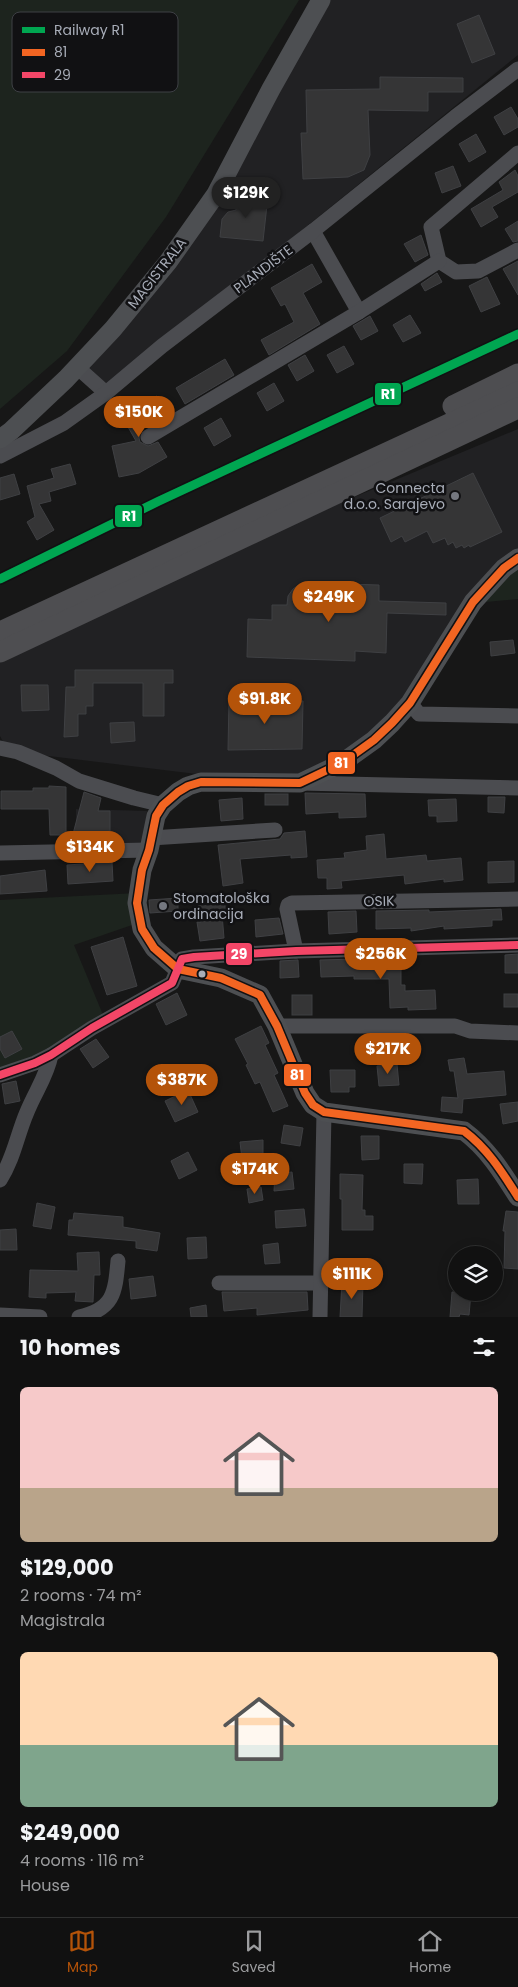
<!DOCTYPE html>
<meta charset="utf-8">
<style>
body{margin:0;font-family:Poppins,sans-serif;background:#1e1f1f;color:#f1f3f6;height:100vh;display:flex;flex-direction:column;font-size:19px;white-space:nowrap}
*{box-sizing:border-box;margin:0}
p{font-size:16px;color:#9c9d9f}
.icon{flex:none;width:28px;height:28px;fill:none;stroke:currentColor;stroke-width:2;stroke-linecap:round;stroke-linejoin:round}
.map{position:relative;height:1317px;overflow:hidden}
.side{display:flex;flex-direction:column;background:#111;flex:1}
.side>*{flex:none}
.buttons{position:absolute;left:448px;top:1246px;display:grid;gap:10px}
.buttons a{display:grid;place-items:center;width:55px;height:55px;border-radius:50%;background:#111;box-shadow:0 2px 12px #0003,0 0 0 1px #303131;font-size:25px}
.price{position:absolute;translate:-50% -42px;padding:0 11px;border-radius:18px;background:#b45309;color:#fff;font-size:16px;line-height:32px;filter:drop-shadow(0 1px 2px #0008)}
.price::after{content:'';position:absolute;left:50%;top:30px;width:15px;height:11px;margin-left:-8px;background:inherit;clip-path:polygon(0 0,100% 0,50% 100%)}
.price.current{background:#222;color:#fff}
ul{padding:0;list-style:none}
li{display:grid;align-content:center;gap:10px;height:265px;padding:0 20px}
li span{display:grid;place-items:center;height:155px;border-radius:8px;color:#555}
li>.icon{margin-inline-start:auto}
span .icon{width:90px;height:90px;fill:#fffc;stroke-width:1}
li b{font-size:21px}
h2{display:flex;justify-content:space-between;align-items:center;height:60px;padding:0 20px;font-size:21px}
.tab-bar{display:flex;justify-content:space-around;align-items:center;height:70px;border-top:1px solid #303131;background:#111;font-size:14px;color:#9c9d9f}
.tab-bar a{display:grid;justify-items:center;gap:2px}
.tab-bar .current{color:#b45309}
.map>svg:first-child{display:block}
.built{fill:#212123}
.green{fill:#1d241e}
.building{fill:#353536;stroke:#3f4043}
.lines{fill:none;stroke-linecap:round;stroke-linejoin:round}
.minor{stroke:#4b4c50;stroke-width:15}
.major{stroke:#4d4f52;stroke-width:19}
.highway{stroke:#4e4e51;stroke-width:21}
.bus-1-casing{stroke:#111113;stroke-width:11}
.bus-2-casing{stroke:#111113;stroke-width:11}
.bus-1{stroke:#f26522;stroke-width:8}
.bus-2{stroke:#f34667;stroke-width:8}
.rail-1-casing{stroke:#111113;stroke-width:12}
.rail-1{stroke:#00a651;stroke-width:9}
.poi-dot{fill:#757880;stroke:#111113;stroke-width:2}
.bus-dot{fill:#a8adb8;stroke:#111113;stroke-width:2}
.labels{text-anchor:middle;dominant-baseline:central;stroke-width:5;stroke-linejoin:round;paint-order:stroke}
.street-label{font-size:14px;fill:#a8adb8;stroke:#111113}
.poi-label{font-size:14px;fill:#a8adb8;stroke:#111113;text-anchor:end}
.key{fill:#111113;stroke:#3e4045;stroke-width:1}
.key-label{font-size:14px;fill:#a8adb8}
.line-badge{stroke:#111113;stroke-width:2}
.badge-label{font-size:14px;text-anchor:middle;font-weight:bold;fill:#fff}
</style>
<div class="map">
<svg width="518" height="1317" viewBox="0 0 518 1317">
<rect width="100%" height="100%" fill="#171717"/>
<g class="built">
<path d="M328 0H518V55L190 321 104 387 73 363 216 194Z"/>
<path d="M518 429V560L488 584 397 716 314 773 262 782 8 751 0 736V659L340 503Z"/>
<path d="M76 809 147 811 144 846H76Z"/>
</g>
<g class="green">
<path d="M0 0H299L166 217 67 351 0 409Z"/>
<path d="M518 560V599L475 603Z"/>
<path d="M138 893 132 925 74 945 106 1022 42 1056 0 1070V900Z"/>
</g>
<g class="building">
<path d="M479 15 495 54 472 63 457 24Z"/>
<path d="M380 77 463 78V92H428V111L368 110 370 155 364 170 348 177 303 179 301 133H307L306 90 380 89Z"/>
<path d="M511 107 518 119V127L504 135 494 117Z"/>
<path d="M476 134 486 152 469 162 459 144Z"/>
<path d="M453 166 461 186 442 193 435 173Z"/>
<path d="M515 170 518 176V192L492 207 498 217 481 227 471 209 503 190 499 182Z"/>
<path d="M238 193 268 196 263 241 220 237 222 219 228 212 236 210Z"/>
<path d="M518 221V241L513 242 505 229Z"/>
<path d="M421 235 428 255 415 262 404 244Z"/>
<path d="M518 261V295L503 269Z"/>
<path d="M312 264 322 282 303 293 320 324 269 355 261 340 294 322 285 304 281 306 271 288Z"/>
<path d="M437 273 442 282 425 291 421 284Z"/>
<path d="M487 277 500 304 481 312 469 286Z"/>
<path d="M410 315 421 333 403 342 393 325Z"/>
<path d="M370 316 378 331 361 340 353 326Z"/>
<path d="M344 346 354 364 337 373 327 355Z"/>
<path d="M305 355 314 371 297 381 288 365Z"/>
<path d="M225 359 234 375 185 404 176 388Z"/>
<path d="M274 383 284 401 267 411 257 393Z"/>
<path d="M157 396 167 414 148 424 140 432 139 438 140 442 148 446 158 442 167 457 139 473 119 477 112 446 136 441 116 406 130 399 134 408Z"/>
<path d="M221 418 231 436 214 446 204 428Z"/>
<path d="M70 464 76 484 49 492 51 501 39 504 54 530 37 540 27 522 35 517 27 486 54 478 51 469Z"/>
<path d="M473 473 502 532 470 547 469 545 464 548 462 545 456 548 453 542 448 545 445 538 433 543 427 531 405 542 402 536 391 542 380 518Z"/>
<path d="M14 474 20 494 0 500V478Z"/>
<path d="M309 583 379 585V601L446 603V615L387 613 386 653 355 651V661L247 657 248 619 272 620V605H287L288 596 293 589 300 584Z"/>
<path d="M513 640 515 653 491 656 490 642Z"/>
<path d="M75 670H173V683H164V716H143V683H93V706H86V714H78V736L64 737 66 687H75Z"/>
<path d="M21 685H48L49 710 22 711Z"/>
<path d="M229 700 303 701 302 749 228 750Z"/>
<path d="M134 722 135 741 111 743 110 723Z"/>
<path d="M49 786 66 787V835H50L49 809H1V791H33V788H49Z"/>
<path d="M84 792 101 798 98 811H110V841L78 842V834H73Z"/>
<path d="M305 793 365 794 366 817 339 818V812L306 814Z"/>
<rect x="265" y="794" width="23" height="11"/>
<path d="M488 797H505L504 813 488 812Z"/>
<path d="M242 798 243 819 221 821 219 800Z"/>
<path d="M456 799 457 821 437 822V816H429L428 800Z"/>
<path d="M305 831 307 857 291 858V855L240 859 243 883 223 886 218 845 280 839 284 833Z"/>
<path d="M384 834 386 859 426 855 427 861 461 858 463 880 444 882V879L405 884 404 875 341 881 342 888 327 889V878H318L317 860 345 858 344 853 367 850 366 836Z"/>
<path d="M514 861V882L488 883V862Z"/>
<path d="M112 862 113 881 68 884 67 865Z"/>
<path d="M45 870 47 891 0 894V876Z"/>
<path d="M223 893 226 913 222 914 224 938 200 941 197 922H201L197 896Z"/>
<path d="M178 898V911L150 913 149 900Z"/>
<path d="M501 909 502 920H492V926L444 929V926L411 931V928L376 929V911L429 910V912Z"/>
<path d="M356 911 357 932 329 934 328 912Z"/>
<path d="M279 918 283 934 256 937 255 920Z"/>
<path d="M123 937 137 986 107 995 91 947Z"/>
<path d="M518 954V973H505V955Z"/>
<path d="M393 958V965L401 964V985H405V991L435 990 436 1009 408 1010V1007L390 1008 389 979H354V976L321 977 320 960Z"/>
<path d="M298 960 299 977 280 978V961Z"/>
<path d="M177 993 187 1015 166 1025 156 1004Z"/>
<rect x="504" y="994" width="14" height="13"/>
<rect x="292" y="995" width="20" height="20"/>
<path d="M261 1026 269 1043 265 1045 278 1073 274 1075 288 1106 273 1112 260 1082 255 1084 246 1065 248 1064 235 1039Z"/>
<path d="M12 1031 22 1049 5 1058 0 1049V1037Z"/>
<path d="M96 1039 109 1057 93 1068 80 1049Z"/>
<path d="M464 1058 467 1074 504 1071 506 1095 463 1099 462 1113 441 1111 442 1097 458 1098 454 1071H450L448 1060Z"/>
<path d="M397 1064 399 1085 379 1086 377 1066Z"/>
<path d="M330 1070H355V1087H349V1092H331Z"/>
<path d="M16 1081 20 1101 5 1104 2 1084Z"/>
<path d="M188 1090 198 1112 175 1122 165 1101Z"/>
<path d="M518 1102V1121L503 1124 500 1104Z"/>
<path d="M284 1125 303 1128 300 1146 281 1143Z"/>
<path d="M361 1136H379V1159L362 1160Z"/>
<path d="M263 1140V1158L242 1159 240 1142Z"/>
<path d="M188 1152 197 1170 179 1179 171 1161Z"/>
<path d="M404 1164H423L422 1184 404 1183Z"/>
<path d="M292 1172 294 1189 274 1191 275 1174Z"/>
<path d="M340 1174 363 1175 362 1210H365V1216H373V1230H342V1199H340Z"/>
<path d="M478 1179 479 1204H458L457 1180Z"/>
<path d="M261 1187 263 1200 249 1203 247 1189Z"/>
<path d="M37 1203 55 1207 51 1229 33 1226Z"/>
<path d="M304 1209 306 1226 276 1228 275 1211Z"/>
<path d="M506 1211 518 1212V1269L504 1268 505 1231H503Z"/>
<path d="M74 1213 123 1217V1227L160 1233 157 1251 136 1248V1241L68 1235 69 1220H73Z"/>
<path d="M16 1229 17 1250H0V1230Z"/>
<path d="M206 1237 207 1258 188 1259 187 1238Z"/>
<path d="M278 1243 280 1263 265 1264 263 1245Z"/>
<path d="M99 1252 100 1275H94L93 1302 75 1301 76 1292 46 1293V1298L29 1297 30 1270 78 1271 77 1253Z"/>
<path d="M153 1276 156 1296 131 1299 129 1279Z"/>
<path d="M342 1282 363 1283 362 1317H340Z"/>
<path d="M222 1292H307L308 1310 257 1315V1308L224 1311Z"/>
<path d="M452 1292 471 1293 469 1315 460 1314 459 1317H450Z"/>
<path d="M206 1305 207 1317H191L190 1308Z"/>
</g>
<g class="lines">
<g class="minor">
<path d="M518 153 431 227 439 261 456 272 478 271 518 250"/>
<path d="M313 231 359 312"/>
<path d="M77 367 106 393"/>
<path d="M148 437 359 312 439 261"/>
<path d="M0 456 64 423 106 393 162 346 313 231 455 117 518 69"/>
<path d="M410 703 419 714 518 716"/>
<path d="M0 748 18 752 56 768 79 781 134 798 163 805"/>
<path d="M300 783 518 788"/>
<path d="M151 838 275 830"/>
<path d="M0 853 149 850"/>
<path d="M296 951 287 909 288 905 292 903 518 899"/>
<path d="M277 1026H455L470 1031 518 1033"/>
<path d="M0 1075 35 1063 51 1055 92 1028 172 983 182 959 194 957 296 951 518 945"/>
<path d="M0 1180C14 1158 17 1135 27 1112 35 1092 47 1076 51 1055"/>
<path d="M219 1283H320"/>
<path d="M0 1315 40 1317"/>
<path d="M79 1317C114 1309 115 1293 118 1261"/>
<path d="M320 1317 324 1112"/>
</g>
<g class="major">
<path d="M0 439 11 431 66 379 113 329 168 262 216 194 271 89 321 0"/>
<path d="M518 558 504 568 473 602 410 703 392 723 374 740 342 763 300 783 201 782 188 786 178 792 163 805 156 816 149 850 142 870 137 903 142 929 154 948 178 969 221 978 260 995 277 1026 305 1093 313 1105 324 1112 464 1131C488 1149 502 1172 518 1197"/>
</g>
<g class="highway">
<path d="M453 406 518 374"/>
<path d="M0 632 518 392"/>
<path d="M0 652 518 408"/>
</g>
<defs>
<path id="bus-1" d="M518 558 504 568 473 602 410 703 392 723 374 740 342 763 300 783 201 782 188 786 178 792 163 805 156 816 149 850 142 870 137 903 142 929 154 948 178 969 221 978 260 995 277 1026 305 1093 313 1105 324 1112 464 1131C488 1149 502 1172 518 1197"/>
<path id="bus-2" d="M0 1075 35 1063 51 1055 92 1028 172 983 182 959 194 957 296 951 518 945"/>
</defs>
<use href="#bus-1" class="bus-1-casing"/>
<use href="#bus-2" class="bus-2-casing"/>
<use href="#bus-1" class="bus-1"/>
<use href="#bus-2" class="bus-2"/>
<defs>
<path id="rail-1" d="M0 579 159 501 518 334"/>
</defs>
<use href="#rail-1" class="rail-1-casing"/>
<use href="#rail-1" class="rail-1"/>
</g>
<g class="poi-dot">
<circle cx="455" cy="496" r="5"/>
<circle cx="163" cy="906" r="5"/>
</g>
<circle class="bus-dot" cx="202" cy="974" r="4.5"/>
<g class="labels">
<g class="street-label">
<text transform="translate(263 269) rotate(-37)">PLANDIŠTE</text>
<text transform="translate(157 273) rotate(-52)">MAGISTRALA</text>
<text transform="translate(379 901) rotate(-1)">OSIK</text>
</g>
<g class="poi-label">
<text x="445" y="488">Connecta<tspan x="445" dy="16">d.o.o. Sarajevo</tspan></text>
<text x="173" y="898" text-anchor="start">Stomatološka<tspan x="173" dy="16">ordinacija</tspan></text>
</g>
</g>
<rect x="12" y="12" width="166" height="80" rx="8" class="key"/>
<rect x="22" y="27" width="23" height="6" fill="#00a651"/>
<rect x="22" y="49" width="23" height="7" fill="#f26522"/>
<rect x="22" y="72" width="23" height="6" fill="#f34667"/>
<g class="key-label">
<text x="54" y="35">Railway R1</text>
<text x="54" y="57">81</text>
<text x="54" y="80">29</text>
</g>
<g class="line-badge">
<rect x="374" y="382" width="28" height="24" rx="5" fill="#00a651"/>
<rect x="114" y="504" width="29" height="24" rx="5" fill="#00a651"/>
<rect x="327" y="751" width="29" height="24" rx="5" fill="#f26522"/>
<rect x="225" y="942" width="28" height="24" rx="5" fill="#f34667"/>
<rect x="283" y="1063" width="29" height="24" rx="5" fill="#f26522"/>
</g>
<g class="badge-label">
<text x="388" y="399">R1</text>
<text x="129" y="521">R1</text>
<text x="341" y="768">81</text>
<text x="239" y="959">29</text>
<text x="297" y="1080">81</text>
</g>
</svg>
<div class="buttons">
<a><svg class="icon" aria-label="layers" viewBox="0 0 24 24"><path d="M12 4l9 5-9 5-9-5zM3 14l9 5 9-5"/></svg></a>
</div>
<b class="price current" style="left:246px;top:219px">$129K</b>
<b class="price" style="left:139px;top:438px">$150K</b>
<b class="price" style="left:329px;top:623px">$249K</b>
<b class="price" style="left:265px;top:725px">$91.8K</b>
<b class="price" style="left:90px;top:873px">$134K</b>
<b class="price" style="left:381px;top:980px">$256K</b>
<b class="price" style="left:388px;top:1075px">$217K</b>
<b class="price" style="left:182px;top:1106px">$387K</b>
<b class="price" style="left:255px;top:1195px">$174K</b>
<b class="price" style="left:352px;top:1300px">$111K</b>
</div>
<section class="side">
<h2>10 homes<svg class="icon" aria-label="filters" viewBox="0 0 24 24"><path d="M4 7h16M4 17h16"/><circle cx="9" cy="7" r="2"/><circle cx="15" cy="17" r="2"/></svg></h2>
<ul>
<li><span style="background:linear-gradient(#f6c9c9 65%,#b9a48a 0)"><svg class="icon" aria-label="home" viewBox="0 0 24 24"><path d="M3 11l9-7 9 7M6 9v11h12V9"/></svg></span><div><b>$129,000</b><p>2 rooms · 74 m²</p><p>Magistrala</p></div></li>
<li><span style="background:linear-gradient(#ffd9b3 60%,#7fa58c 0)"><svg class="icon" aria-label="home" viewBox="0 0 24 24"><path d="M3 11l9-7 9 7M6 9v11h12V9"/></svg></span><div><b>$249,000</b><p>4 rooms · 116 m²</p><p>House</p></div></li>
</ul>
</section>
<nav class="tab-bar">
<a class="current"><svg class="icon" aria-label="map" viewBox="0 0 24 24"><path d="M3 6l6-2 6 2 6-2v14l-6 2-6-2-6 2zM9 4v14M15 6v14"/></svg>Map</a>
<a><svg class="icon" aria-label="saved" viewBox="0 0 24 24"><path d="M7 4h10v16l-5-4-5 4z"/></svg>Saved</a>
<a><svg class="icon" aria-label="home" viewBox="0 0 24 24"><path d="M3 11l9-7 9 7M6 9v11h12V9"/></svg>Home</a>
</nav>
